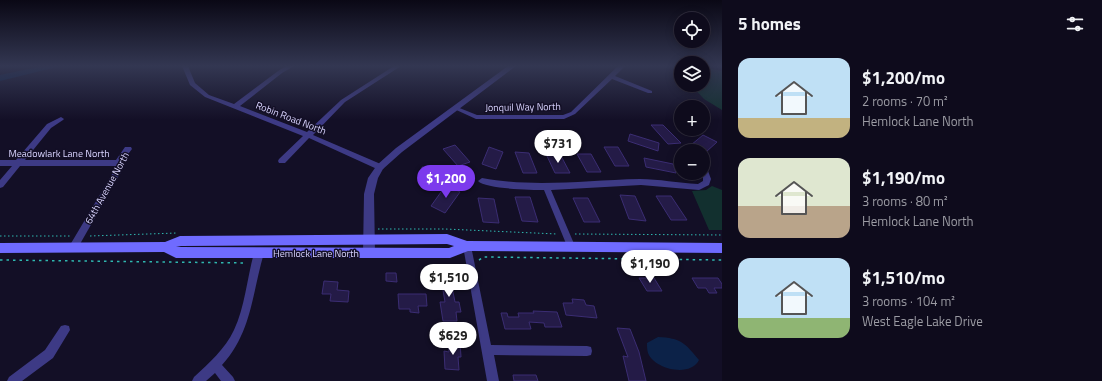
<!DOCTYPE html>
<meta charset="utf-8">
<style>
body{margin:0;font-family:"Titillium Web",sans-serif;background:#1c1929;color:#f1f3f6;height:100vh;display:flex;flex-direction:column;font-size:15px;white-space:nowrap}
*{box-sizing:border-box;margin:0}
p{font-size:13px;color:#9b9ba3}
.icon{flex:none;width:22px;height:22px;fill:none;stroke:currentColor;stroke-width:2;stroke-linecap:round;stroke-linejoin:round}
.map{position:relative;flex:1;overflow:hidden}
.drawer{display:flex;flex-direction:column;background:#0e0b1c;width:380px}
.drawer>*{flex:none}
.fabs{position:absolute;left:674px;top:12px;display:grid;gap:8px}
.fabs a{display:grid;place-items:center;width:36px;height:36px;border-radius:50%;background:#0e0b1c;box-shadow:0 2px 10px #0003,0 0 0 1px #2e2b3b;font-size:20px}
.price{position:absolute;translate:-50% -34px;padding:0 9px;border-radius:14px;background:#fff;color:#222;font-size:13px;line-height:26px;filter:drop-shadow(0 1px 2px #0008)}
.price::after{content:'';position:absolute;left:50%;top:24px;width:12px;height:9px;margin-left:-6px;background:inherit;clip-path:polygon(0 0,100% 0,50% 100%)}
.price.current{background:#7c3aed;color:#fff}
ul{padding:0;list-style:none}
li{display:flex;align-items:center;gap:12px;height:100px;padding:0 16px}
li span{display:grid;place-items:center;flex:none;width:112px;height:80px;border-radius:12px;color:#555}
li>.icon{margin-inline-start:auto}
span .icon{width:48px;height:48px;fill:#fffc;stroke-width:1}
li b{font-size:17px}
h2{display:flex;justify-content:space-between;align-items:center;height:48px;padding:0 16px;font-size:17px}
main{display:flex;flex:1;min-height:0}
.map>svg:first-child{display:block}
.green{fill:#12302f}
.water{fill:#0c2248}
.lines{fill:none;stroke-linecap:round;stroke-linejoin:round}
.river{fill:#0c2248;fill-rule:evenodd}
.building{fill:#241b47;stroke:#3b2d73}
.path-far1{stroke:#2fb8b0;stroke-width:1;stroke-dasharray:1.5 2.5;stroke-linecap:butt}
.path{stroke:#2fb8b0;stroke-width:1.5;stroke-dasharray:2.5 4;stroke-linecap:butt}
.minor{fill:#3d3a85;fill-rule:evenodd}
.tertiary{fill:#3d3a85;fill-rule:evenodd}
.secondary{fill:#6f6bff;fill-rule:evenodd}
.labels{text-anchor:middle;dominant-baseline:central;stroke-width:3;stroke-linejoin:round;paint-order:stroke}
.street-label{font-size:10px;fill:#d9d4ff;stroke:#130f26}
</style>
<main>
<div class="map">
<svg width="722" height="381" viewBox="0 0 722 381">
<rect width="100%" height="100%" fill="#130f26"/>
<g class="green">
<path d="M703 67 722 71V110L704 99 691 85H703Z"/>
<path d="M712 186 722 190V230H709L692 191 706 190Z"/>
</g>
<path class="water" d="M658 337C681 338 685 343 699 360 690 378 654 369 648 353 647 350 647 346 647 343Z"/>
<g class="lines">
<path class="river" d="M43 66H61L0 81V75Z"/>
</g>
<g class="building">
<path d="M651 125H663L681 143 668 144Z"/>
<path d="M630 134 659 143 658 151 628 141Z"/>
<path d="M703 135 717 142 706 152 691 145Z"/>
<path d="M455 145 470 162 458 166 443 149Z"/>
<path d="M489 147 503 152 496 169 482 164Z"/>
<path d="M604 147H618L629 166H615Z"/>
<path d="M515 152 529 153 537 173H523Z"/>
<path d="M546 154H560L570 173H555Z"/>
<path d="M577 154H591L601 172H587Z"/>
<path d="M644 158 673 164 676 173 646 167Z"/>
<path d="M422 167 451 168 453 179 423 177Z"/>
<path d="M446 185 460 192 445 213 431 206Z"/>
<path d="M620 195 635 196 646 221 629 219Z"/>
<path d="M656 196H671L687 220H671Z"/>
<path d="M515 197H530L538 222 522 221Z"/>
<path d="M478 198 494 199 499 223 483 222Z"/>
<path d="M573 198H588L600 222H584Z"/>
<path d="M440 272H454L455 282H451L455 302H459L461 312H456L457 321H443L440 302H445Z"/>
<path d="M386 273H396L397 282 386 281Z"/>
<path d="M639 278H654L662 291H647Z"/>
<path d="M692 278H718L722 284V288H714L717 293H709L706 288H698Z"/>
<path d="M324 281 338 282 337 290 349 291 348 302 330 301 331 294H322Z"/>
<path d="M398 294H426L427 306H418L419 313 410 312V309H399Z"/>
<path d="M572 299 584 300 586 305 594 306 597 318 566 315 563 303H573Z"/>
<path d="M533 311 557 312 562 327H545L544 323 529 322 531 329H505L501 313H507L508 317H519L518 313H534Z"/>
<path d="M617 328 630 329 639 352 646 381H629L623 356 628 357Z"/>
<path d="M448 341 460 342 461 357H458L459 370 445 369 444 351 449 352Z"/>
<path d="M513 375H536L538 381H514Z"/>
</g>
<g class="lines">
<g class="path-far1">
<path d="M378 229H445L557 234"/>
<path d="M575 234 722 235"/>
<path d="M0 236H70"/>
<path d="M90 236 177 233"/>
</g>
<g class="path">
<path d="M0 260 247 263"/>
<path d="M479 260 484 257 722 260"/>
</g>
<g class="minor">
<path d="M182 66H188L195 83 209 95 234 104 278 71 286 66H294L282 73 240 106 307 132 341 100 394 66H401L345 102 313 135 383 165 384 167 383 169H377L309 138 285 163H279L278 161 279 159 303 136 205 97 190 85Z"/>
<path d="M618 66H625L615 76 652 91V93H648L612 79 575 114 564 119H476L452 108 453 107H457L477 115H563L571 112Z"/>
<path d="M61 117 64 119 63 120 51 128 25 160H116L125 147H131L132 149 122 162 125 165 76 251 73 252 70 251 68 248 70 245 117 166H20L3 187 0 188V180L12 166H0V160H16L47 124Z"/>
<path d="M703 167 708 171 711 179 709 185 699 190 641 185 551 190 575 246 574 249 571 250 568 249 567 246 544 190C532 190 485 189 478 181L482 178C537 188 585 180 640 179 659 179 678 183 698 184L703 181V177L701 173H703Z"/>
<path d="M467 242 470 243 471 246 491 345 587 346 591 347 592 351 591 355 587 356 494 355 499 381H487L463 246 464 243Z"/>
<path d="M259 249 262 250 264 253C252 293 252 332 222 365L233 377 235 381H221L215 373 206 381H192L194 377C209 363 225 349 234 330 245 307 247 278 254 253L256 250Z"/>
<path d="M65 325 69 326 70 330 53 358 22 381H7L9 377 45 350 61 326Z"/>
</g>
<path class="tertiary" d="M508 66H516L402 152 383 169 378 178 374 194 375 253 373 256 369 258 365 256 363 253 364 194 368 178 377 165 396 148Z"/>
<path class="secondary" d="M447 234 467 241 722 243V253L468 251 450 258H176L164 252 0 253V243L165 242 180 236ZM447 244 454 246 449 248 176 247 181 246Z"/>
</g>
<linearGradient id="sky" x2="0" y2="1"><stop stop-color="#0a0815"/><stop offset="0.55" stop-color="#333752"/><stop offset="1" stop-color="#333752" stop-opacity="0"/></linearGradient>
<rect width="722" height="120" fill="url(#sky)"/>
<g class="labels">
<g class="street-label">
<text transform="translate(523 107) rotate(-1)">Jonquil Way North</text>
<text transform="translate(291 118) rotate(21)">Robin Road North</text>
<text x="59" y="153">Meadowlark Lane North</text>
<text transform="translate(107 188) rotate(-61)">64th Avenue North</text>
<text x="316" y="253">Hemlock Lane North</text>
</g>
</g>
</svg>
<div class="fabs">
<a><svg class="icon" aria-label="locate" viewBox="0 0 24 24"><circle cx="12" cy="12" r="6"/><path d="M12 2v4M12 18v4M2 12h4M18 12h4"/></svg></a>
<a><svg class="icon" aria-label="layers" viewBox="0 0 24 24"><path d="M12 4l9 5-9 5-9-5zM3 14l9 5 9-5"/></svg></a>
<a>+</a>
<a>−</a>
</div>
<b class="price" style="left:558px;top:164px">$731</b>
<b class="price current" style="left:446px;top:199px">$1,200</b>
<b class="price" style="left:650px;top:284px">$1,190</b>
<b class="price" style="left:449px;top:298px">$1,510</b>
<b class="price" style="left:453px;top:356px">$629</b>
</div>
<section class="drawer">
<h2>5 homes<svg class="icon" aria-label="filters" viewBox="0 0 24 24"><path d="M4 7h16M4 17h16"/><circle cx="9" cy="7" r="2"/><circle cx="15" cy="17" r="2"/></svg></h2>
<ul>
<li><span style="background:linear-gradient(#bfe0f5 75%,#c2b280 0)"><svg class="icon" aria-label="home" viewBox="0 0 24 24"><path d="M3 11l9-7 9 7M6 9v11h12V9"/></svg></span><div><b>$1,200/mo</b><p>2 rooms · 70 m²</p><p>Hemlock Lane North</p></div></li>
<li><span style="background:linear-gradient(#dfe7d0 60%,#b9a48a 0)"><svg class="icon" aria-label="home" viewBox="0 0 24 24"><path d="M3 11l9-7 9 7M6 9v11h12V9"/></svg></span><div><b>$1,190/mo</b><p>3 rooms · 80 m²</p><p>Hemlock Lane North</p></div></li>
<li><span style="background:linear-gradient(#bfe0f5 75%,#8fb573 0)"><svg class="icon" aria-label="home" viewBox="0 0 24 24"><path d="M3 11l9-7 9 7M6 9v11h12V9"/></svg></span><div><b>$1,510/mo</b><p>3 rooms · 104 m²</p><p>West Eagle Lake Drive</p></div></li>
</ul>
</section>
</main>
